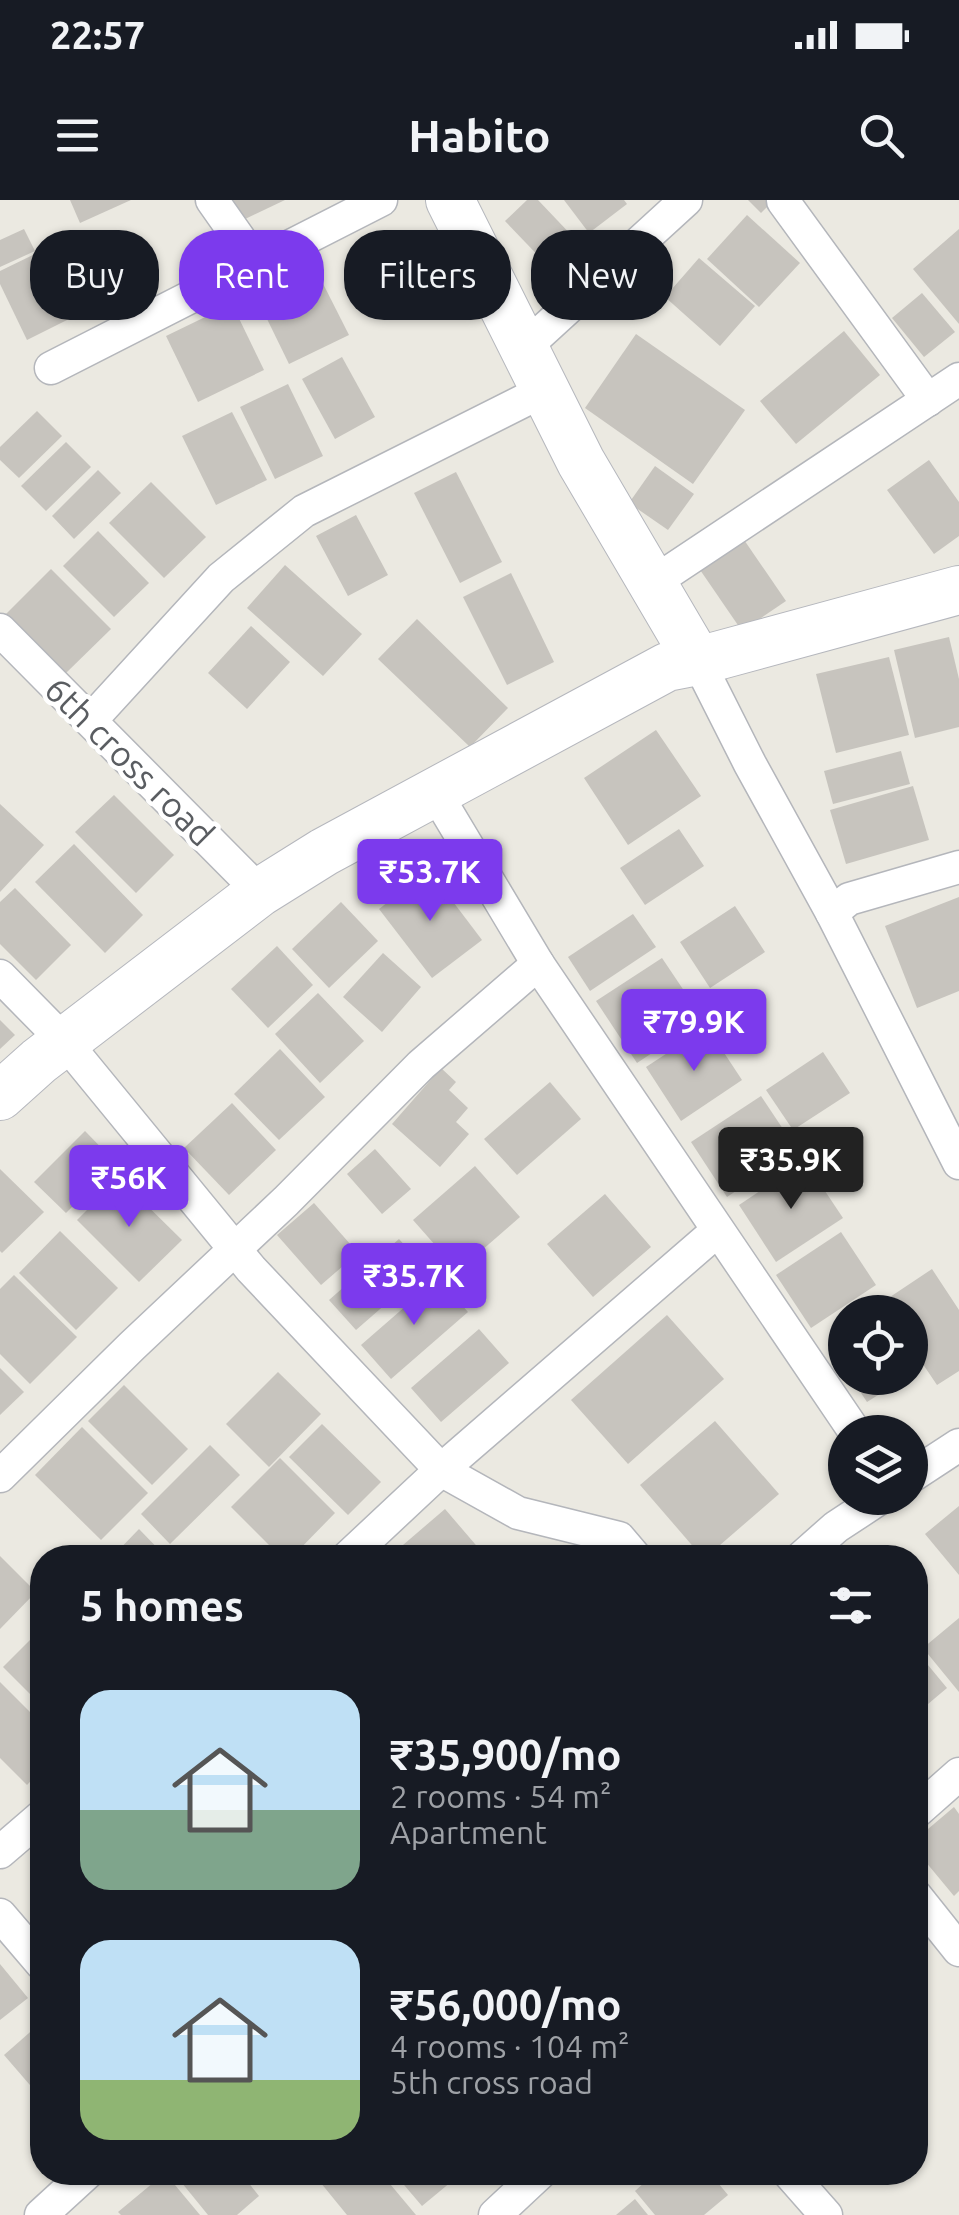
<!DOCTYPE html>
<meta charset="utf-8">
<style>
body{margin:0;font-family:Ubuntu,sans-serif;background:#20242c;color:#f1f3f6;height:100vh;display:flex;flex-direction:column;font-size:38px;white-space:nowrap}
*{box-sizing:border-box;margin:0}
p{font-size:32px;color:#9ea1a6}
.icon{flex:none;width:55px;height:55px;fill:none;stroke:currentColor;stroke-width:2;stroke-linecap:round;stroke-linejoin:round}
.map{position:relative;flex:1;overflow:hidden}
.details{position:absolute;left:30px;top:1345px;width:898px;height:640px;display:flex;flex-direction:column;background:#171b24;border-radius:40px;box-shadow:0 2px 8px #0004}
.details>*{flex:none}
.top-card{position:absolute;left:30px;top:30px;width:900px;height:90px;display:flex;gap:20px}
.controls{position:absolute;left:828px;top:1095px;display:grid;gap:20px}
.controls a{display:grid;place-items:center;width:100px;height:100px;border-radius:50%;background:#171b24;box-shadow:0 2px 8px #0004;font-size:50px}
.price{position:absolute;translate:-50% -85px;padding:0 22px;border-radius:10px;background:#7c3aed;color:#fff;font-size:32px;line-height:65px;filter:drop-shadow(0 2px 5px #0008)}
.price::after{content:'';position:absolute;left:50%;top:60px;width:30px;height:22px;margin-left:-15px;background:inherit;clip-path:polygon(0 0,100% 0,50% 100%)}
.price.active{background:#222;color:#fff}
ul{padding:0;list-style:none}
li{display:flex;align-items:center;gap:30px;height:250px;padding:0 50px}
li span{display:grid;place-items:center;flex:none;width:280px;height:200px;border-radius:30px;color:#555}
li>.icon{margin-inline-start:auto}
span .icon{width:120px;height:120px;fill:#fffc;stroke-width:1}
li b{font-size:42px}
h2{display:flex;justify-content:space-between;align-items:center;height:120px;padding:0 50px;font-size:42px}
.pill{padding:0 35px;border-radius:40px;background:#171b24;box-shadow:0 2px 8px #0004;font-size:35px;line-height:90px}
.pill.active{background:#7c3aed;color:#fff}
.status{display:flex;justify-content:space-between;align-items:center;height:70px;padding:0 50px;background:#171b24;direction:ltr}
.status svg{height:28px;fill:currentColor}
header{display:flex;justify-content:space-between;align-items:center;height:130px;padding:0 50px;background:#171b24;font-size:45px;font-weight:700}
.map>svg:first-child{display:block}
.building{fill:#c7c4be}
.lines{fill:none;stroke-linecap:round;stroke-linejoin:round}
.street-casing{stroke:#b4b6bb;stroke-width:35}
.secondary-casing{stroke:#b5b7bd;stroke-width:50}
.street{stroke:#fff;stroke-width:32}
.secondary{stroke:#fff;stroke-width:48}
.labels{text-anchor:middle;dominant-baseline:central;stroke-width:9;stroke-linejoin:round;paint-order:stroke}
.street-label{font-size:35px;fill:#5a5d61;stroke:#fff}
</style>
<div class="status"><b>22:57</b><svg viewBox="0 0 49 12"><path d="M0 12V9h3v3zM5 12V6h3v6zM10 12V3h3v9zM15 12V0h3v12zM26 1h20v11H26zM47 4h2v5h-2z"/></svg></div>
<header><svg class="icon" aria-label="menu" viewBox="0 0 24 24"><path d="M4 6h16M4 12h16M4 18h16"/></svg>Habito<svg class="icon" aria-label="search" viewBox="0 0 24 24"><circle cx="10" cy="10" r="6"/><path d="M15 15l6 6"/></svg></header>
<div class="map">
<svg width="959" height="2015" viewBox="0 0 959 2015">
<rect width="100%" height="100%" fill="#ebe9e1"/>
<g class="building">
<path d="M70 0H131L80 23Z"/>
<path d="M233 0H285L243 20Z"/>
<path d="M527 0H538L577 41 549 67 505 21Z"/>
<path d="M564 0H624L627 4 589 33Z"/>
<path d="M748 0H774L761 13Z"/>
<path d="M747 15 800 63 759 107 707 59Z"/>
<path d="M24 29 35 51 0 67V40Z"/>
<path d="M959 29V124L913 69Z"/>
<path d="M37 53 69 119 27 140 0 84V71Z"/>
<path d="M308 54 349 135 289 164 249 82Z"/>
<path d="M699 58 755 106 720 146 665 97Z"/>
<path d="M922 93 955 132 924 157 892 118Z"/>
<path d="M232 104 264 170 198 202 166 136Z"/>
<path d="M844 131 880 175 796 244 760 201Z"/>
<path d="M636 134 745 210 693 284 585 208Z"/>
<path d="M342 157 375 217 335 239 302 179Z"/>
<path d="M288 184 323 256 275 279 240 207Z"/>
<path d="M37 211 62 236 19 278 0 260V247Z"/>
<path d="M232 212 267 280 216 305 182 236Z"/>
<path d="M66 242 91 267 46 311 21 286Z"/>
<path d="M929 260 959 302V336L934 354 887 290Z"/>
<path d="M655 266 694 294 668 330 629 303Z"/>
<path d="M98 270 121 293 74 339 52 316Z"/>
<path d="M456 272 502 362 460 383 414 293Z"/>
<path d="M151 282 206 337 164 378 109 323Z"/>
<path d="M356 315 388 375 348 396 316 336Z"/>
<path d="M98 331 149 383 114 417 63 366Z"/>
<path d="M740 334 786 401 742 431 696 364Z"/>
<path d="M285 365 362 434 323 476 247 408Z"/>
<path d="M51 369 111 429 66 473 6 414Z"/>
<path d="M511 373 554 462 507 485 463 397Z"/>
<path d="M417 419 508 508 470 547 378 459Z"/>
<path d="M251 426 290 462 247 509 208 473Z"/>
<path d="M949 437 959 479V527L915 538 894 450Z"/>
<path d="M889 457 909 535 836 553 816 474Z"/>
<path d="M656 530 701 596 628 645 584 578Z"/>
<path d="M901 551 910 584 833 604 824 571Z"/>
<path d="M913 586 929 640 846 664 830 610Z"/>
<path d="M114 595 174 655 136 693 75 632Z"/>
<path d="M0 604 44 645 0 692Z"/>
<path d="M679 629 704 666 645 705 620 668Z"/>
<path d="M74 644 143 715 105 753 35 682Z"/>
<path d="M429 670 482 740 432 778 379 709Z"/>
<path d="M15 688 71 745 36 780 0 744V702Z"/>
<path d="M959 697V791L917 808 885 726Z"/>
<path d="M341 702 378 741 329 788 292 749Z"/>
<path d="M735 706 765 752 710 788 680 742Z"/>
<path d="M633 714 656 747 590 791 568 757Z"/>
<path d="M277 746 313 785 268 828 231 789Z"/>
<path d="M383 753 421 787 382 832 343 797Z"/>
<path d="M662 758 703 819 637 863 596 801Z"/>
<path d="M318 793 364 841 320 883 275 834Z"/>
<path d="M0 820 15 835 0 849Z"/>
<path d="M707 827 742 880 681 921 646 867Z"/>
<path d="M280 849 325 897 279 940 234 894Z"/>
<path d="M823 852 850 893 793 930 766 890Z"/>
<path d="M441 868 456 882 449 890 468 908 456 922 469 934 440 967 392 924Z"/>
<path d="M550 882 581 919 517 975 484 939Z"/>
<path d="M761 896 797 950 727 997 691 942Z"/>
<path d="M232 903 276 950 229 995 184 948Z"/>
<path d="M85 931 116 963 66 1013 34 982Z"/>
<path d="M375 949 411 989 382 1014 347 974Z"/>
<path d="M805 961 843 1018 776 1062 739 1005Z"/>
<path d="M475 966 520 1017 458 1071 413 1020Z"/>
<path d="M0 969 44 1012 2 1053 0 1051Z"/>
<path d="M119 978 182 1040 139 1082 77 1020Z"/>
<path d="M605 994 651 1047 593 1097 547 1044Z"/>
<path d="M314 1003 358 1053 321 1085 277 1035Z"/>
<path d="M60 1031 118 1088 76 1130 19 1073Z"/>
<path d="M841 1032 876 1085 811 1128 776 1075Z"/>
<path d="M399 1039 426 1069 356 1130 329 1100Z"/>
<path d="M932 1069 959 1110V1171L937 1185 910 1145V1112H888L881 1103Z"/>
<path d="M14 1075 77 1137 30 1184 0 1154V1089Z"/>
<path d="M438 1078 468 1112 391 1179 361 1145Z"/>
<path d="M667 1115 724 1179 628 1264 571 1200Z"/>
<path d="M479 1129 509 1163 441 1222 411 1188Z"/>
<path d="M0 1168 24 1192 0 1215Z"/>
<path d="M278 1172 321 1214 269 1267 226 1224Z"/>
<path d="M851 1178H905L867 1202Z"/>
<path d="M124 1185 188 1249 152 1285 88 1221Z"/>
<path d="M715 1221 779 1294 705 1358H703L640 1285Z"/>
<path d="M322 1224 381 1282 348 1315 289 1257Z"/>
<path d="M82 1227 148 1293 101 1340 35 1275Z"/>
<path d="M210 1245 240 1275 170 1344 141 1314Z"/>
<path d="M280 1258 335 1313 291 1358H282L231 1307Z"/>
<path d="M959 1306V1375L925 1334Z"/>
<path d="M445 1309 487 1358H402L396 1351Z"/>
<path d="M139 1329 167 1358H111Z"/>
<path d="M582 1347 591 1358H570Z"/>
<path d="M0 1356 36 1392 0 1429Z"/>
<path d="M959 1418V1492L923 1448Z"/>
<path d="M42 1428V1506L3 1467Z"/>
<path d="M918 1453 947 1488 915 1515V1455Z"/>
<path d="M0 1482 42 1524V1569L27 1585 0 1558Z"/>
<path d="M915 1562 925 1575 915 1583Z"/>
<path d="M954 1607 959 1614V1691L954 1696 915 1649V1640Z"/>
<path d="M0 1764 28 1798 0 1820Z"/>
<path d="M37 1826 42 1832V1899L4 1855Z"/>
<path d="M173 1972H240L259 1996 237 2015H208Z"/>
<path d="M321 1972H380L416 2015H347L316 1977Z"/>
<path d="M393 1972H463L422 2006Z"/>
<path d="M656 1972H709L728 1995 704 2015H655L635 1991Z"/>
<path d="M165 1973 200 2015H121L118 2012Z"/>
<path d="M635 1999 648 2015H616Z"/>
</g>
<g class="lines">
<defs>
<g id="street">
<path d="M212 0 257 64"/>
<path d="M784 0 783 1 928 200"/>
<path d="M524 148 686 0"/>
<path d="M51 168 381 0"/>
<path d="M651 384 959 179"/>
<path d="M0 430 260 692"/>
<path d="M698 461 750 564 832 713 959 963"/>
<path d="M91 520 221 378 304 311 545 190"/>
<path d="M435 592 538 764 855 1232"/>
<path d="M832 713 849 699 959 667"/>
<path d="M0 776 65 842 251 1069 441 1270 518 1313 619 1338 636 1358"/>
<path d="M0 1276 132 1146 286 1001 421 865 538 764"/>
<path d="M910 1277 959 1245"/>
<path d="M347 1358 441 1270 717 1031"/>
<path d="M801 1358 836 1327 880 1298"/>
<path d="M915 1613 959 1574"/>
<path d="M0 1652 42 1616"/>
<path d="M915 1695 959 1750"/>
<path d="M0 1715 42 1764"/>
<path d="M788 1972 826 2015"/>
<path d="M41 2015 88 1972"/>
<path d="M495 2015 541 1972"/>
</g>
<g id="secondary">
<path d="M450 0 581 262 698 461"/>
<path d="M0 896 39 861 260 692 324 652 667 467 698 461 959 390"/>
</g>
</defs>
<use href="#street" class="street-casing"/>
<use href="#secondary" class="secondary-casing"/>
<use href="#street" class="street"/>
<use href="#secondary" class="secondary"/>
</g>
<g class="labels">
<g class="street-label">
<text transform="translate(130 561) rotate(45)">6th cross road</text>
</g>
</g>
</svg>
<div class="controls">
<a><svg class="icon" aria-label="locate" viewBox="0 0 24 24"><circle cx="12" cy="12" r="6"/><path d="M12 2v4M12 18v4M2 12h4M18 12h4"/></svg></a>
<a><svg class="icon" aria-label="layers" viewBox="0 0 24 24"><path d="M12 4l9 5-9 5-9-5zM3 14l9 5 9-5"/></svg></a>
</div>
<b class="price" style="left:430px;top:724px">₹53.7K</b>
<b class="price" style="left:694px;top:874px">₹79.9K</b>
<b class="price active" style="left:791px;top:1012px">₹35.9K</b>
<b class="price" style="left:129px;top:1030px">₹56K</b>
<b class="price" style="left:414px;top:1128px">₹35.7K</b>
<div class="top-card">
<a class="pill">Buy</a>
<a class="pill active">Rent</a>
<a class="pill">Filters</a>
<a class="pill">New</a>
</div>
<section class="details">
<h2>5 homes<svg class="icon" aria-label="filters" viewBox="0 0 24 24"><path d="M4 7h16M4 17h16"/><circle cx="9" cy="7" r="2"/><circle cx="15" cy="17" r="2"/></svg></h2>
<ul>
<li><span style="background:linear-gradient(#bfe0f5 60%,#7fa58c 0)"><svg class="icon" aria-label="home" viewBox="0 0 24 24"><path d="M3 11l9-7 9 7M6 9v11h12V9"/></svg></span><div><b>₹35,900/mo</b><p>2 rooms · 54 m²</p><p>Apartment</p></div></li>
<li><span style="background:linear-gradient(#bfe0f5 70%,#8fb573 0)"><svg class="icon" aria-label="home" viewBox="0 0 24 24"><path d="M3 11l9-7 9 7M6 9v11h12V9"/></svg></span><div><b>₹56,000/mo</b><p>4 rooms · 104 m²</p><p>5th cross road</p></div></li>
</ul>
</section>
</div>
